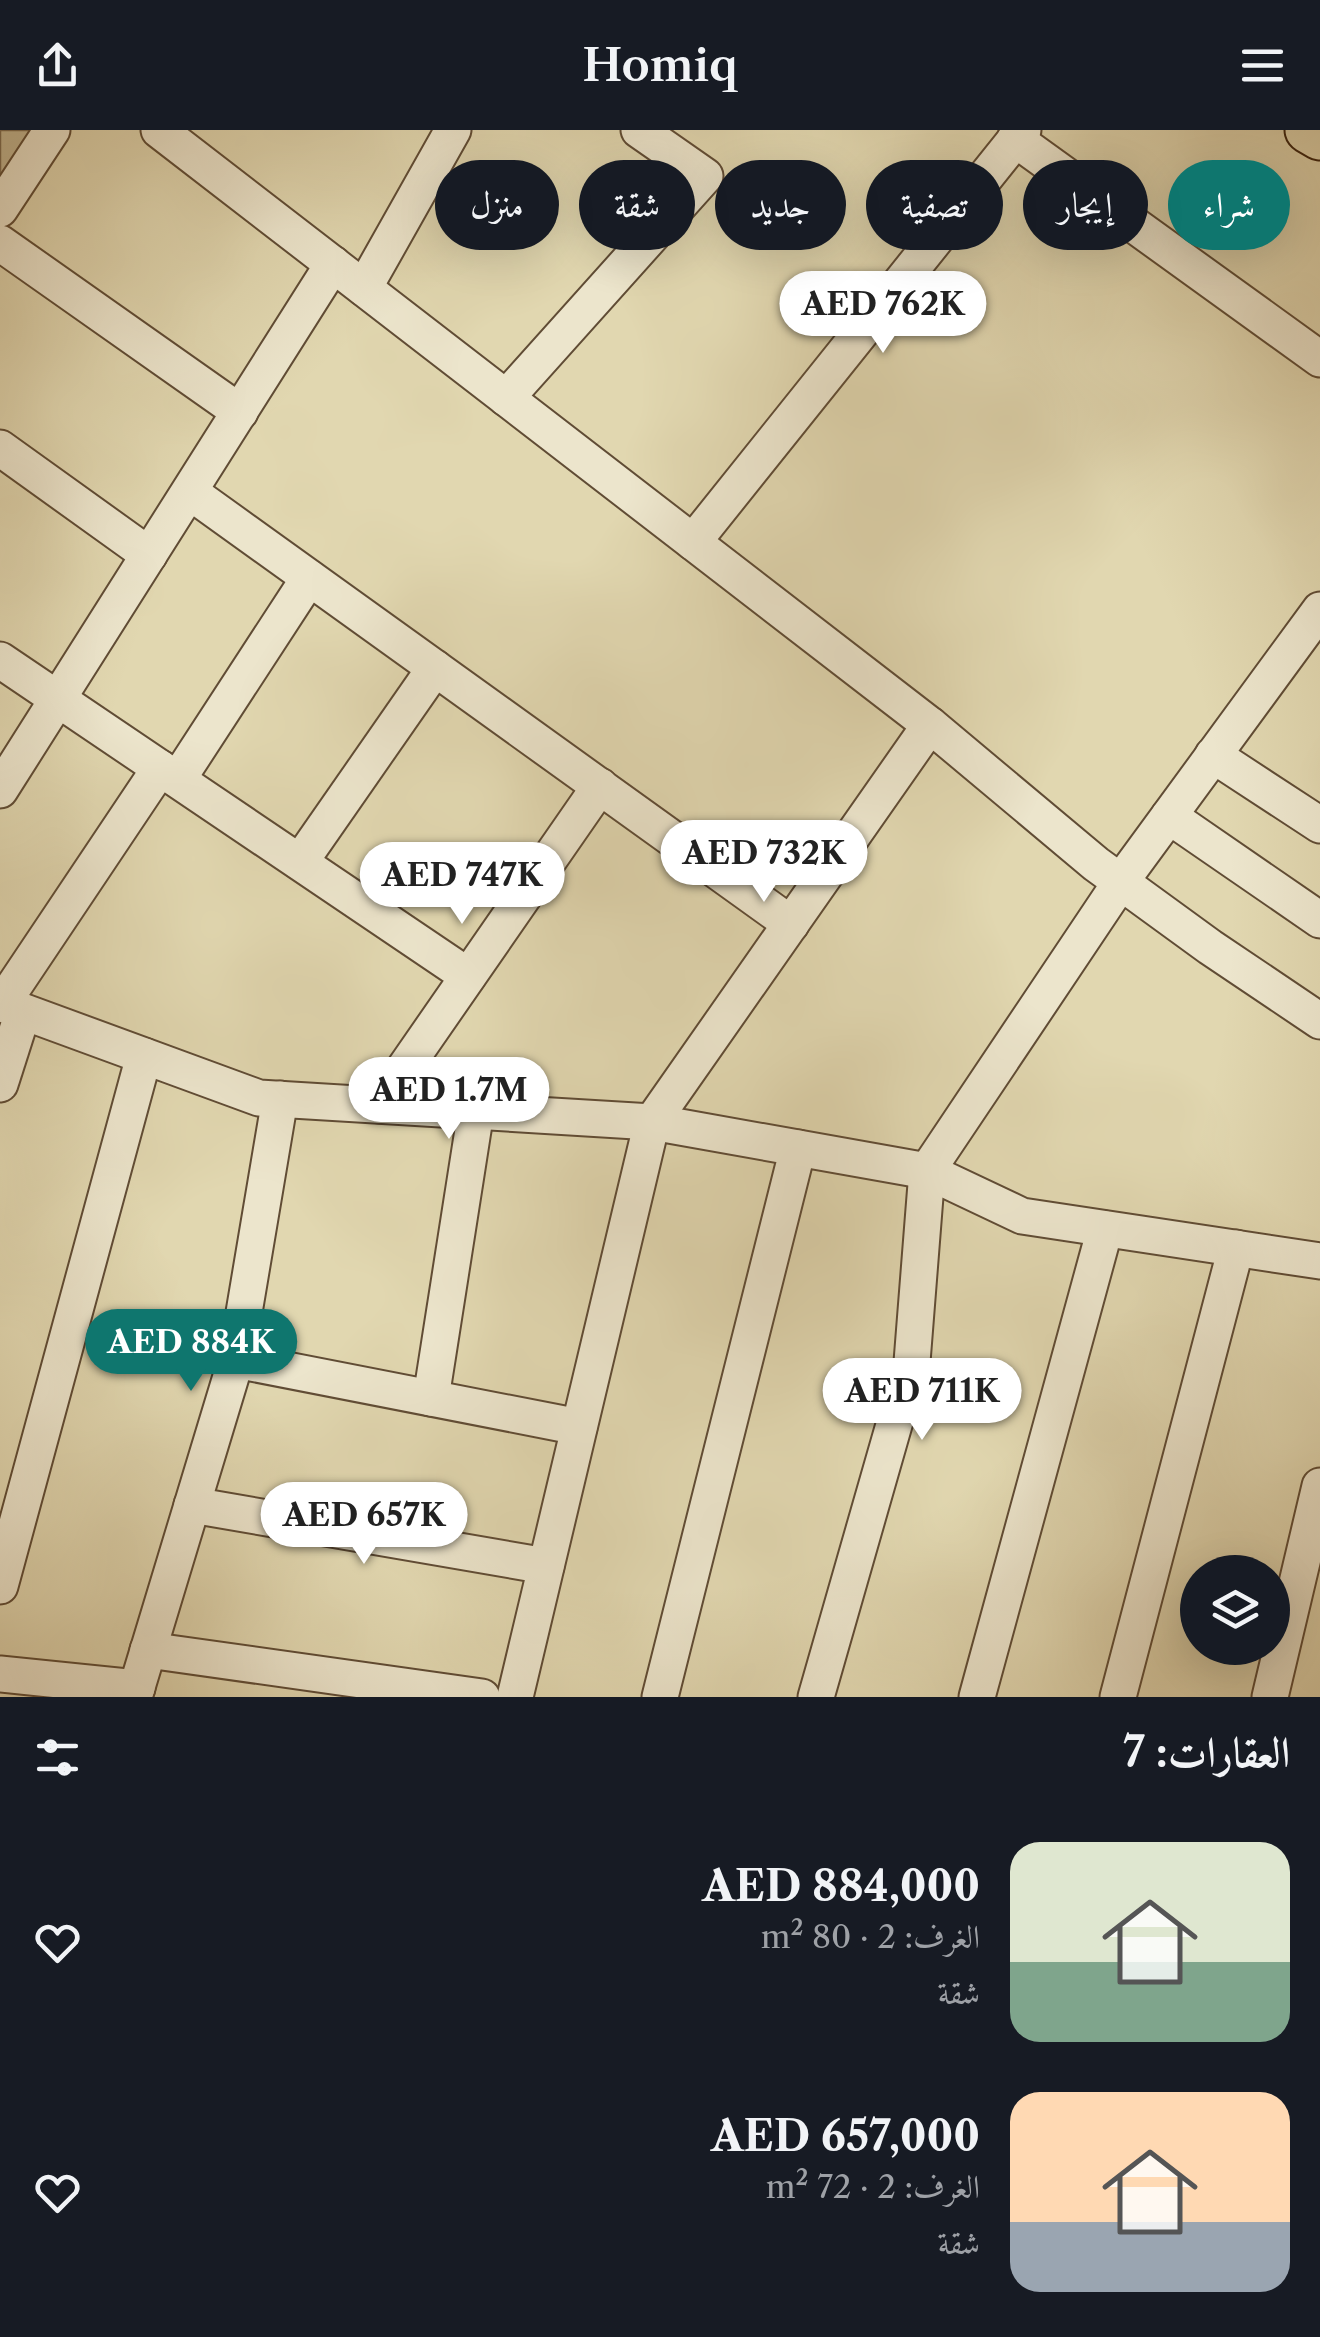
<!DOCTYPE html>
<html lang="ar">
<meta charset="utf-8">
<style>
body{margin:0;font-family:"Libre Caslon Text",Amiri,serif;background:#20242c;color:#f1f3f6;direction:rtl;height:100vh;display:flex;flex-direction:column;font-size:38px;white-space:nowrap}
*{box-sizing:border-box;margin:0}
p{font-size:32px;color:#9ea1a6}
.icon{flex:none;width:55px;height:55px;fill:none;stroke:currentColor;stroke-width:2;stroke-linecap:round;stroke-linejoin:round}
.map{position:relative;height:1567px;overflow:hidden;direction:ltr}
.details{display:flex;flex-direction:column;background:#171b24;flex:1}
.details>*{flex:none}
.guide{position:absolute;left:30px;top:30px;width:1260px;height:90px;direction:rtl;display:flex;gap:20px}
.tools{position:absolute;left:1180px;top:1425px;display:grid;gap:20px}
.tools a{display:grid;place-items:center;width:110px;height:110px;border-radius:50%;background:#171b24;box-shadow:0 10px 40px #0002;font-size:50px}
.price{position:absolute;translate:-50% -85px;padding:0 22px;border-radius:35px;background:#fff;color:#222;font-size:32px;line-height:65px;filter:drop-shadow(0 2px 5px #0008)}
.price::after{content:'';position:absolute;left:50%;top:60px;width:30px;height:22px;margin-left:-15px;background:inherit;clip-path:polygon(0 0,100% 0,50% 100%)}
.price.on{background:#0f766e;color:#fff}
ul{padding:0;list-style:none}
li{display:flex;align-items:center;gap:30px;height:250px;padding:0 30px}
li span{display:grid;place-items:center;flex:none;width:280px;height:200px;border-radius:30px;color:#555}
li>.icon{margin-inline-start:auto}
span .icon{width:120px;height:120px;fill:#fffc;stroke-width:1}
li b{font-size:42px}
h2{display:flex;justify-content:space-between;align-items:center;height:120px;padding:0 30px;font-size:42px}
.chip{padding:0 35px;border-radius:45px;background:#171b24;box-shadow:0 10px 40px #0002;font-size:35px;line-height:90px}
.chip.on{background:#0f766e;color:#fff}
header{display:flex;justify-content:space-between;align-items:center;height:130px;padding:0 30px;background:#171b24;font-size:45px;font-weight:600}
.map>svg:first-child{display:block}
.green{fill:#c4b894;stroke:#7c6b50;stroke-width:2.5}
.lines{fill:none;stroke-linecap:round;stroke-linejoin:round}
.minor-casing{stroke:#604c35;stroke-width:39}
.major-casing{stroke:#351e0c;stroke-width:49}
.minor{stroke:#ece5cc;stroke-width:35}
.major{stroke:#e1d7b0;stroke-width:45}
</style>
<header><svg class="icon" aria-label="menu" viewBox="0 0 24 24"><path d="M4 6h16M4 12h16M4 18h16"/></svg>Homiq<svg class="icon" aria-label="share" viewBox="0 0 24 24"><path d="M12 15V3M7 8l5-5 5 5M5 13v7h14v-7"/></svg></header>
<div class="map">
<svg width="1320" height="1567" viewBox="0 0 1320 1567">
<rect width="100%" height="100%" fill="#e1d7b0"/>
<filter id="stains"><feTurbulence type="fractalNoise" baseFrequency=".002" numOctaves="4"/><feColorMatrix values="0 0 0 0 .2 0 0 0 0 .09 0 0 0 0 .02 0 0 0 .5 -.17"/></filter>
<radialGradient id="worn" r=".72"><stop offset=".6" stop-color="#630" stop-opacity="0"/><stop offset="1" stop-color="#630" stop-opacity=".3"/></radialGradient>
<path class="green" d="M0 0H37L0 53Z"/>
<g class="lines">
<defs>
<g id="minor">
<path d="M159 0 930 595 1096 734 1210 817 1320 891"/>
<path d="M1015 9 1320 229"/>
<path d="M0 79 52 0"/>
<path d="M0 113 240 282"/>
<path d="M364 158 453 0"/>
<path d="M506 268 705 46 639 0"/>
<path d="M0 318 149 425"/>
<path d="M190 362 791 794"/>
<path d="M693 412 1023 0"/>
<path d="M0 530 468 846"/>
<path d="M1213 625 1320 695"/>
<path d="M178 649 309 448"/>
<path d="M0 660 333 134"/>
<path d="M1169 686 1320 790"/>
<path d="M300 732 435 538"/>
<path d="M0 873 259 968 652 992 927 1041 1022 1086 1320 1131"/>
<path d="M2 874 160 638"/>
<path d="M0 954 23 882"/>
<path d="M379 975 600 656"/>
<path d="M236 1230 579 1297"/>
<path d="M431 1268 476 981"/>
<path d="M192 1375 546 1436"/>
<path d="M0 1456 144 926"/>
<path d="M148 1520 482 1567"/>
<path d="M0 1544 137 1558"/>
<path d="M134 1567 236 1230 280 969"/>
<path d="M515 1567 652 992 930 595"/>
<path d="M660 1567 798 1018"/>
<path d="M816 1567 912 1232 927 1041 1122 750 1320 480"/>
<path d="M977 1567 1105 1099"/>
<path d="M1118 1567 1236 1118"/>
<path d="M1270 1567 1320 1356"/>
</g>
<path id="major" d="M1308 0 1320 7"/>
</defs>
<use href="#minor" class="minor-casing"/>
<use href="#major" class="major-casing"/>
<use href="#minor" class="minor"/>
<use href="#major" class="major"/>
</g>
<rect width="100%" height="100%" filter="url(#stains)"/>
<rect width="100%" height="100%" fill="url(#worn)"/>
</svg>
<div class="tools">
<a><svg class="icon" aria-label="layers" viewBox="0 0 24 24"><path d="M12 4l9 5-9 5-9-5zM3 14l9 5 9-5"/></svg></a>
</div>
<b class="price" style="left:883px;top:226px">AED 762K</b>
<b class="price" style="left:764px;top:775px">AED 732K</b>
<b class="price" style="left:462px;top:797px">AED 747K</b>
<b class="price" style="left:449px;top:1012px">AED 1.7M</b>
<b class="price on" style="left:191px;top:1264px">AED 884K</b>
<b class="price" style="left:922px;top:1313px">AED 711K</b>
<b class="price" style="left:364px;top:1437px">AED 657K</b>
<div class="guide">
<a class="chip on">شراء</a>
<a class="chip">إيجار</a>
<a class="chip">تصفية</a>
<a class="chip">جديد</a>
<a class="chip">شقة</a>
<a class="chip">منزل</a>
</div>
</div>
<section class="details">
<h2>العقارات: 7<svg class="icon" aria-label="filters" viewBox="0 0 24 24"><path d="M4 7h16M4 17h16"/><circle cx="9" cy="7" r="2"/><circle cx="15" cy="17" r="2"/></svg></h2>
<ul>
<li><span style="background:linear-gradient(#dfe7d0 60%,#7fa58c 0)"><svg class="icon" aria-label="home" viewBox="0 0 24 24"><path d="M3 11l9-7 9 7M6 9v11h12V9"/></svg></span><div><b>AED 884,000</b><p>الغرف: 2 · 80 m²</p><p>شقة</p></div><svg class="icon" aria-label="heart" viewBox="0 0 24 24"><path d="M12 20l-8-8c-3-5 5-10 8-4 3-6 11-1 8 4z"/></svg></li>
<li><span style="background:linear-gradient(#ffd9b3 65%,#9aa5b1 0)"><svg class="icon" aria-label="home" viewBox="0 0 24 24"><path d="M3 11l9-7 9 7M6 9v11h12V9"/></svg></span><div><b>AED 657,000</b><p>الغرف: 2 · 72 m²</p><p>شقة</p></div><svg class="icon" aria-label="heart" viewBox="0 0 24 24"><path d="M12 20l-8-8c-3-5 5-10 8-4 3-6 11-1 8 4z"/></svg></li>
</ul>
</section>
